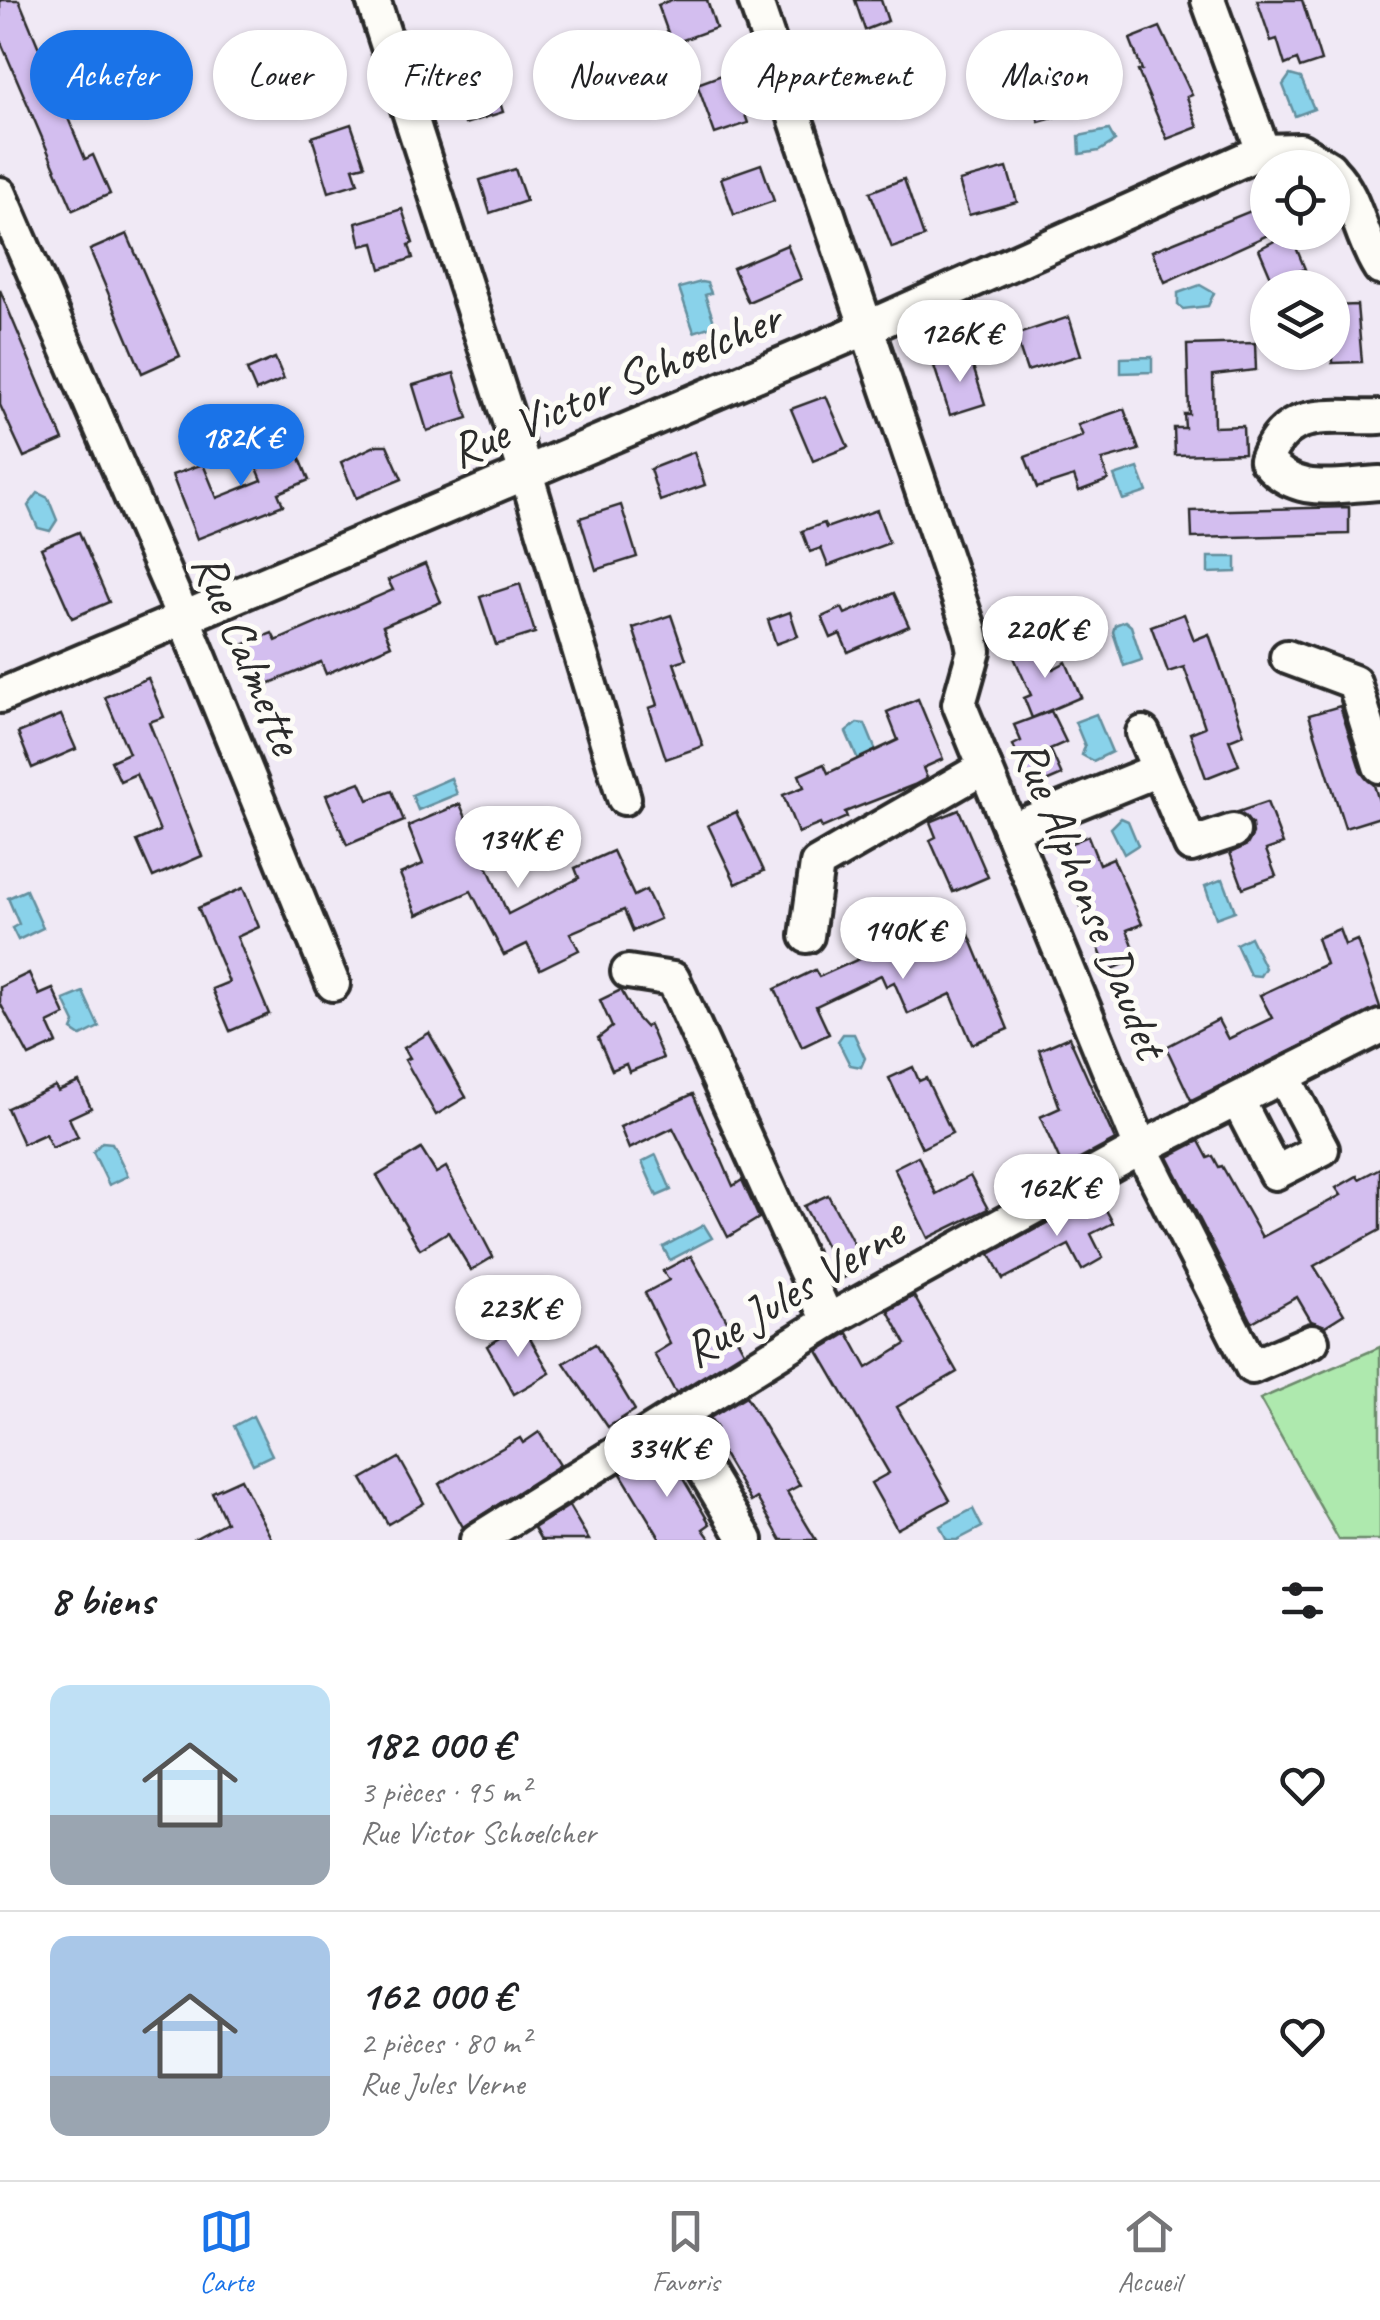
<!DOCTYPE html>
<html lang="fr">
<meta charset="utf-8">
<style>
body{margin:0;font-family:Caveat,sans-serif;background:#f2f2f2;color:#202124;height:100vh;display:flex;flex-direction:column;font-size:38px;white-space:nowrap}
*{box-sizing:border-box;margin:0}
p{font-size:32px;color:#757577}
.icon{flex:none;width:55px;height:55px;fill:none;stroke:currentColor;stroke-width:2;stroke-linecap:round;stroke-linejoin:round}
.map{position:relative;height:1540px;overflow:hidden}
.panel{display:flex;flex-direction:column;background:#fff;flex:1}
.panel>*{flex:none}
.top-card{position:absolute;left:30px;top:30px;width:1320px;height:90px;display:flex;gap:20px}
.buttons{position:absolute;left:1250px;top:150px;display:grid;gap:20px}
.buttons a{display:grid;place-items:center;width:100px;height:100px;border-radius:50%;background:#fff;box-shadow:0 2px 8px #0004;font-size:50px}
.price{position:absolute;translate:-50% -85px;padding:0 22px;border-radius:35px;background:#fff;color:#222;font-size:32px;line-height:65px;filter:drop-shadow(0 2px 5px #0008)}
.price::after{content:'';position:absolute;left:50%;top:60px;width:30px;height:22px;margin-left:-15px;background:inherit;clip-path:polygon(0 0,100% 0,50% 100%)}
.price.selected{background:#1a73e8;color:#fff}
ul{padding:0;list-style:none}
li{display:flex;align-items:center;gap:30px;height:250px;padding:0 50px}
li+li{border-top:2px solid #e0e0e0}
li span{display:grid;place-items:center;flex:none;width:280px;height:200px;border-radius:20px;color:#555}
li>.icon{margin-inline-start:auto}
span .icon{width:120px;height:120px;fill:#fffc;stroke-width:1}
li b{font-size:42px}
h2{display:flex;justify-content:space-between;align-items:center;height:120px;padding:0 50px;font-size:42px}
.pill{padding:0 35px;border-radius:45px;background:#fff;box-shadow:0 2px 8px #0004;font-size:35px;line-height:90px}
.pill.selected{background:#1a73e8;color:#fff}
.tabs{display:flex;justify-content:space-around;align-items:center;height:140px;border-top:2px solid #e0e0e0;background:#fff;font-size:28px;color:#757577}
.tabs a{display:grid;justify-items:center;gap:5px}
.tabs .selected{color:#1a73e8}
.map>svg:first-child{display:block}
.green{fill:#aee9ae;stroke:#6c8a6c;stroke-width:2.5}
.water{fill:#89d2ea;stroke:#638f9e;stroke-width:2.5}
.building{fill:#d3beef;stroke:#2b2b2b;stroke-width:2.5}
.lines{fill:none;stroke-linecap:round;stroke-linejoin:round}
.minor-casing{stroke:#2b2b2b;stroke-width:40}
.minor{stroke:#fdfcf7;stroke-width:32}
.labels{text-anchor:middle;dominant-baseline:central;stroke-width:10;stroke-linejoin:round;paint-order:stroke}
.street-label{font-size:48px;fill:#2b2b2b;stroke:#fdfcf7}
</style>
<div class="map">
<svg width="1380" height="1540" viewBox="0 0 1380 1540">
<rect width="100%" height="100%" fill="#f0e9f5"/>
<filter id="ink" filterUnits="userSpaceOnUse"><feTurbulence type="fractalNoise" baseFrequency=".01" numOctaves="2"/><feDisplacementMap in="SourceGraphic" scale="20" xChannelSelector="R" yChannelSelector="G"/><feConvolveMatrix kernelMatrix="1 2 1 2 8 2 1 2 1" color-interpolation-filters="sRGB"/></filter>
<g filter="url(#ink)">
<path class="green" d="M1380 1347V1540H1339L1260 1399Z"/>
<g class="water">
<path d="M1290 75 1301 78 1314 109 1295 116 1283 85Z"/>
<path d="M1109 130 1115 141 1099 151 1080 154 1079 136Z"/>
<path d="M701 282 707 283 711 293 705 295 715 325 694 332 679 288Z"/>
<path d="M1200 285 1214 293 1208 306 1183 309 1178 305V293Z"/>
<path d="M1152 357V372L1121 373V358Z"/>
<path d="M1138 468 1147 492 1123 500 1114 476Z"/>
<path d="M38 493 48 498 57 520 50 531 38 528 28 506Z"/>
<path d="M1208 557H1236V572L1208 573Z"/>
<path d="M1125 621 1131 626 1142 660 1124 666 1113 632 1115 625Z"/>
<path d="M1096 714 1112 752 1093 761 1082 755 1085 746 1075 722Z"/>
<path d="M857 723 865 724 879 758 861 766 846 732Z"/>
<path d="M451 778 457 794 418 810 412 795Z"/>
<path d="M1121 818 1128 821 1138 845 1124 854 1111 828Z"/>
<path d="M1223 879 1235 911 1216 918 1205 886Z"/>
<path d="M26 890 43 928 18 940 12 928 19 924 8 898Z"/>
<path d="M1250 937 1265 968 1260 976 1250 975 1236 944Z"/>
<path d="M83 992 99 1027 81 1036 72 1030 75 1023 64 1000Z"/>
<path d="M843 1034H854L865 1058 861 1067 850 1065 838 1041Z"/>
<path d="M102 1142 112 1143 128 1176 109 1185 93 1152Z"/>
<path d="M656 1155 671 1190 657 1196 642 1162Z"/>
<path d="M704 1225 712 1238 670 1260 663 1247Z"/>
<path d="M253 1416 272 1455 253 1464 234 1426Z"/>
<path d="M973 1509 982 1527 957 1540H947L940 1526Z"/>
</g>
<g class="building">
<path d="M0 0H19L85 159 93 155 110 194 73 210 0 40Z"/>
<path d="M671 0H707L716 28 672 44 658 5Z"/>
<path d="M855 0H881L888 21 865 30Z"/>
<path d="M1257 0H1302L1321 61 1300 68 1297 60 1285 65 1277 39 1271 41Z"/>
<path d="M1160 27 1192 95 1187 97 1198 127 1167 139 1138 71 1142 70 1130 39Z"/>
<path d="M303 44 320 97 278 110 261 57Z"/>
<path d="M488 64 503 112 465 124 450 77Z"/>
<path d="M1084 65 1099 105 1039 122 1026 87Z"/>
<path d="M730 72 748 123 715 134 697 84Z"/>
<path d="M351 124 365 165 353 168 358 183 329 192 312 137Z"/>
<path d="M761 164 774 201 734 215 721 178Z"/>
<path d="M1007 168 1017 202 969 215 959 181Z"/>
<path d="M515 169 526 201 490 213 480 180Z"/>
<path d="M904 179 924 237 892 248 870 192Z"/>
<path d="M1268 204V235L1165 282 1152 251Z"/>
<path d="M402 209 413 243 409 245 413 258 381 269 374 243 361 246 356 223Z"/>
<path d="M1290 233 1305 269 1273 282 1259 249Z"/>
<path d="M127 234 180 356 142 373 90 250Z"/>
<path d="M787 245 801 279 748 302 733 268Z"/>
<path d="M0 290 63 440 24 457 0 405Z"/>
<path d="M1357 305 1362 362 1332 363V306Z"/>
<path d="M1069 317 1081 355 1027 371 1015 335Z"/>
<path d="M1255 343 1256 370 1213 375 1214 427 1243 426 1244 453 1175 455 1174 428H1185L1184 414H1189L1187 345Z"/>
<path d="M969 354 985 404 950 415 934 366Z"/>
<path d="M275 358 284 379 256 391 247 370Z"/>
<path d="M454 373 468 418 427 431 413 385Z"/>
<path d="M826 396 848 447 813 461 791 409Z"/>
<path d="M1124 409 1139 450 1102 460 1108 480 1079 491 1074 476 1037 488 1025 457 1083 436 1078 425Z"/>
<path d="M290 434 309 480 278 493 283 505 197 539 172 475 203 464 217 498 262 480 250 451Z"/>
<path d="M377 445H387L402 479 356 498 341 462Z"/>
<path d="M694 452 705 485 660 501 650 469Z"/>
<path d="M621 505 637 557 596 570 580 518Z"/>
<path d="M1349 507V534L1192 538 1191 511Z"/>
<path d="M877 510 889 543 828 566 821 548 810 552 802 531 824 523 826 528Z"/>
<path d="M79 532 109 602 72 618 41 548Z"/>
<path d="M425 564 441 602 383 626 391 645 326 674 321 662 258 688 240 646 272 633 276 641 393 590 388 580Z"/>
<path d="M520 584 535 633 496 645 480 597Z"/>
<path d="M894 593 909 626 848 652 840 634 831 638 822 617 842 608 845 614Z"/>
<path d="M790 612 798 636 776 644 768 620Z"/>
<path d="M1184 614 1194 640 1209 634 1244 734 1229 740 1239 765 1206 778 1190 733 1205 727 1194 694 1184 667 1168 672 1151 626Z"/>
<path d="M671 615 686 659 674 663 703 746 666 759 649 708 658 705 633 628Z"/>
<path d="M1040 641 1053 669 1066 662 1081 697 1032 718 1024 698 1031 695 1012 653Z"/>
<path d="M148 678 164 717 149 722 202 856 153 877 137 841 160 831 136 774 120 781 111 761 129 753 105 697Z"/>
<path d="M918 699 943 759 923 768 927 778 914 785 845 812 847 817 822 828 820 824 798 833 783 795 804 787 799 775 824 764 828 773 898 740 887 712Z"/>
<path d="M1340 706 1361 772 1374 785 1380 804V817L1345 828 1309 715Z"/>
<path d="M1051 711 1066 742 1050 749 1062 775 1032 788 1013 745 1021 741 1014 725Z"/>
<path d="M61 715 76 749 32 768 18 733Z"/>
<path d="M360 782 368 800 392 791 404 821 347 845 326 795Z"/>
<path d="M1267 802 1283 844 1266 850 1276 876 1243 888 1230 853 1247 845 1253 834 1252 824 1238 812Z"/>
<path d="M460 804 508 914 579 878 575 868 613 851 634 896 646 890 660 919 633 931 624 910 570 933 579 950 540 969 527 944 504 955 471 891 417 915 400 874 423 864 408 826Z"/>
<path d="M959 810 988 877 953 892 930 840 936 837 930 822Z"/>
<path d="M736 812 764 871 736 884 708 825Z"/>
<path d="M1088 836 1099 864 1113 858 1142 924 1127 930 1138 958 1108 971 1057 849Z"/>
<path d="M243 888 259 927 237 937 269 1014 230 1031 212 989 229 982 198 908Z"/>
<path d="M902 917 915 948 965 925 1008 1029 972 1044 951 994 908 1014 894 982 886 986 881 975 816 1006 829 1034 802 1047 775 989 815 970 819 977 879 950 870 930Z"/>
<path d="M1339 929 1345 945 1357 940 1380 1007 1191 1100 1166 1047 1218 1020 1228 1039 1272 1018 1260 995 1326 964 1317 938Z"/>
<path d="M29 973 39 995 53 989 65 1015 48 1023 57 1043 29 1056 0 1003V987Z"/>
<path d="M621 990 636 1017 645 1027 649 1025 663 1058 629 1072 626 1064 612 1070 598 1038 612 1027 600 1000Z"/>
<path d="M429 1033 466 1097 436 1115 405 1060 410 1058 404 1048Z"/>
<path d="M1069 1037 1115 1140 1063 1168 1040 1117 1060 1108 1039 1050Z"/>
<path d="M913 1067 919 1081 926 1078 952 1133 922 1148 889 1078Z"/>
<path d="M79 1082 91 1108 69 1118 78 1137 52 1148 45 1134 23 1144 7 1108 55 1086 58 1091Z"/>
<path d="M693 1094 733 1186 742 1180 759 1218 728 1237 673 1128 629 1149 620 1127Z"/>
<path d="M1199 1141 1208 1158 1213 1156 1219 1167 1222 1166 1262 1237 1341 1195 1336 1188 1357 1176 1359 1179 1380 1168V1230L1314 1266 1344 1314 1325 1326 1311 1321 1297 1297 1252 1322 1168 1157Z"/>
<path d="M421 1149 436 1173 446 1167 493 1257 471 1270 448 1232 420 1249 377 1176Z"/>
<path d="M918 1156 936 1194 970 1176 988 1209 928 1238 894 1168Z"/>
<path d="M828 1195 866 1267 843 1278 804 1206Z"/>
<path d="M1098 1195 1113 1223 1091 1234 1103 1258 1082 1270 1069 1245 1003 1279 990 1254Z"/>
<path d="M691 1256 744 1351 676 1393 654 1354 670 1344 645 1293 669 1280 663 1271Z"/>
<path d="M914 1296 957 1372 897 1407 950 1500 897 1529 871 1483 889 1473 818 1351 848 1333 867 1368 906 1344 888 1311Z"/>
<path d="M522 1325 550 1373 514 1394 487 1346Z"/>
<path d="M595 1344 635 1410 608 1427 564 1363Z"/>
<path d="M746 1396 800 1485 787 1492 816 1540H781L757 1498 751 1502 710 1432 717 1428 710 1418Z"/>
<path d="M539 1432 560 1465 463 1527 439 1484 520 1438 523 1443Z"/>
<path d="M656 1452 661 1460 669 1455 710 1524 703 1529 711 1540H661L621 1474Z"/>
<path d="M399 1458 424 1503 388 1524 362 1479Z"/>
<path d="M241 1479 272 1540H192L226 1522 212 1492Z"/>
<path d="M569 1506 589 1540H541L534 1528Z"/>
</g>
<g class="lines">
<defs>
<g id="minor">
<path d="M373 0 526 473 624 798"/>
<path d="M755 0 970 631 974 651 959 704 1141 1148 1252 1367 1312 1341"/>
<path d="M1208 0 1263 151"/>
<path d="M1332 172C1357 197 1360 238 1380 268"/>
<path d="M0 194 184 619 333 984"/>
<path d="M1380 417C1330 419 1287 405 1266 460 1296 498 1335 485 1380 483"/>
<path d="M1287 657 1354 682 1380 766"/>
<path d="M0 696 853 334 1263 151 1300 150 1329 168"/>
<path d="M1143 733 1191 845 1233 831"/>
<path d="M1010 830 1158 770"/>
<path d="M807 936 817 864 985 767"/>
<path d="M628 972 673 979 828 1321"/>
<path d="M1238 1101 1275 1173 1322 1149 1284 1077"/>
<path d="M673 1418 746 1540"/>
<path d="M477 1540 842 1313 1141 1148 1380 1027"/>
</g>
</defs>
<use href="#minor" class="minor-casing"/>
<use href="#minor" class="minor"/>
</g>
</g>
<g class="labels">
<g class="street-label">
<text transform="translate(615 384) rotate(-23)">Rue Victor Schoelcher</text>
<text transform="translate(248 653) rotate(67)">Rue Calmette</text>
<text transform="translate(1090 898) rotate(68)">Rue Alphonse Daudet</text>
<text transform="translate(793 1291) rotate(-31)">Rue Jules Verne</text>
</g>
</g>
</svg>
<div class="buttons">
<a><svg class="icon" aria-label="locate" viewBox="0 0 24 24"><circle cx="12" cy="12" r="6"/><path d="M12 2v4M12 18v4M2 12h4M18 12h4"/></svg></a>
<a><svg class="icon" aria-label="layers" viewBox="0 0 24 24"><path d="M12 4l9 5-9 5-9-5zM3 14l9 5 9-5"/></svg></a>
</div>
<b class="price" style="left:960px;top:385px">126K €</b>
<b class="price selected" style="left:241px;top:489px">182K €</b>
<b class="price" style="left:1045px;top:681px">220K €</b>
<b class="price" style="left:518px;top:891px">134K €</b>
<b class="price" style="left:903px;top:982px">140K €</b>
<b class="price" style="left:1057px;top:1239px">162K €</b>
<b class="price" style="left:518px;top:1360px">223K €</b>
<b class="price" style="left:667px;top:1500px">334K €</b>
<div class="top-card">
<a class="pill selected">Acheter</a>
<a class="pill">Louer</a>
<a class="pill">Filtres</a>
<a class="pill">Nouveau</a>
<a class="pill">Appartement</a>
<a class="pill">Maison</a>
</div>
</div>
<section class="panel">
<h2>8 biens<svg class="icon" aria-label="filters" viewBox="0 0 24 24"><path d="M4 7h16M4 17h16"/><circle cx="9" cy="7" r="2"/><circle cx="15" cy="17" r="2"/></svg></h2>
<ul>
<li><span style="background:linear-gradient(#bfe0f5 65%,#9aa5b1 0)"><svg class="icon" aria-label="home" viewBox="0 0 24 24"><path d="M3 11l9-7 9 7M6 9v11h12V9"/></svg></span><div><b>182 000 €</b><p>3 pièces · 95 m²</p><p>Rue Victor Schoelcher</p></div><svg class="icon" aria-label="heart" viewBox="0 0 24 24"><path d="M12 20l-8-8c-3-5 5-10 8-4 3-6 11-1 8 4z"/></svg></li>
<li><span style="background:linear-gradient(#a9c7e8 70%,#9aa5b1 0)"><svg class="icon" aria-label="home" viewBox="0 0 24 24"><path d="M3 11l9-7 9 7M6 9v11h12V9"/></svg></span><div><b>162 000 €</b><p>2 pièces · 80 m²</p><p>Rue Jules Verne</p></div><svg class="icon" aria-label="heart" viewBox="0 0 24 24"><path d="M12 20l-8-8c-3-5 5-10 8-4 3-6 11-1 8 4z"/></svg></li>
</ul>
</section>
<nav class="tabs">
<a class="selected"><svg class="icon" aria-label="map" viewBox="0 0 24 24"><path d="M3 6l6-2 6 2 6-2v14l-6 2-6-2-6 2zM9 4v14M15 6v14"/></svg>Carte</a>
<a><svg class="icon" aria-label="saved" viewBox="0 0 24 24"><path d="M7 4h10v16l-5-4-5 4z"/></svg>Favoris</a>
<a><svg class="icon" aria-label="home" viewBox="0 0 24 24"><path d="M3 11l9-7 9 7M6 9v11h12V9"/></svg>Accueil</a>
</nav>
